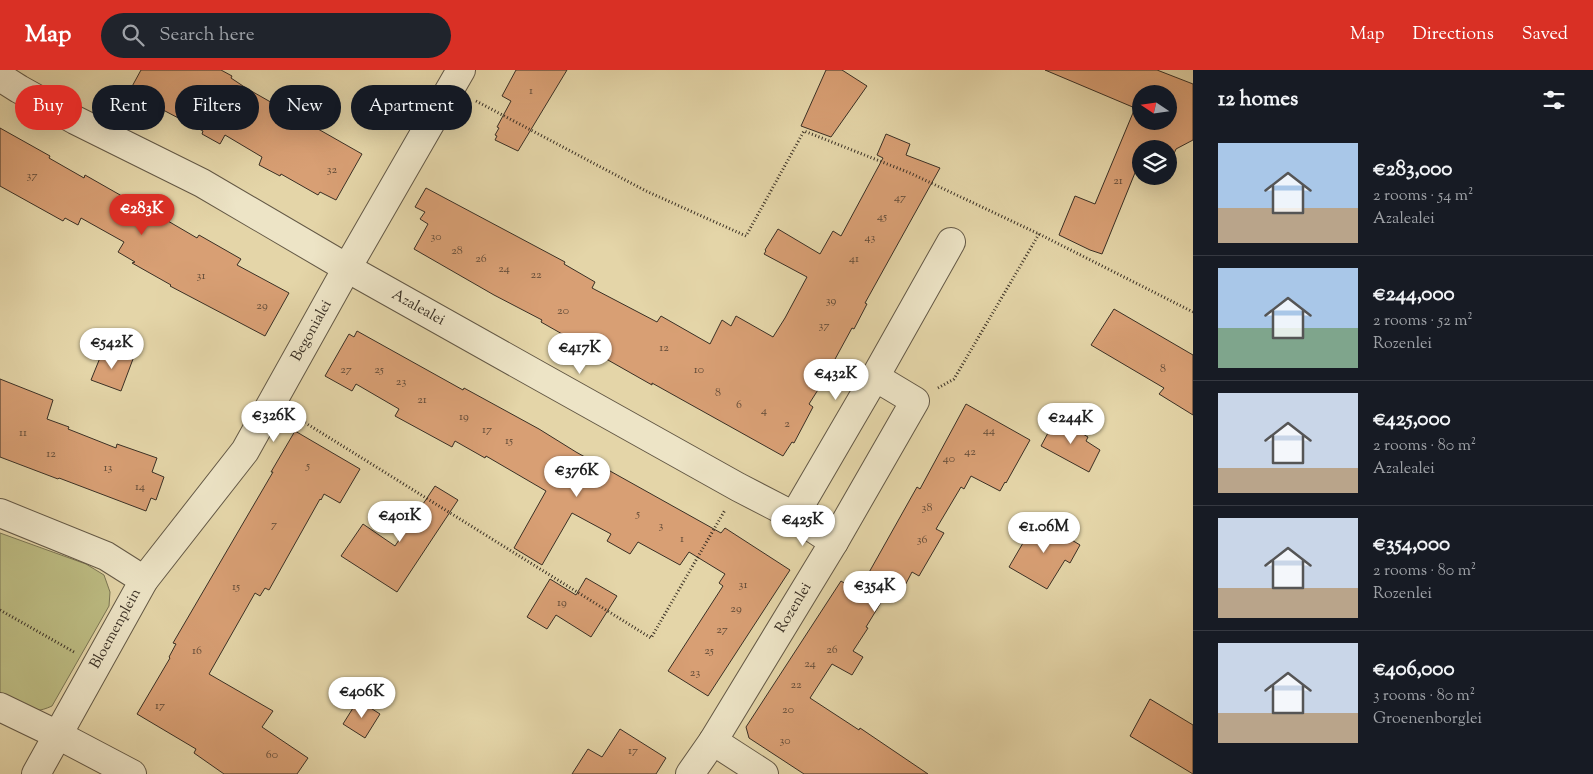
<!DOCTYPE html>
<meta charset="utf-8">
<style>
body{margin:0;font-family:"Sorts Mill Goudy",serif;background:#20242c;color:#f1f3f6;height:100vh;display:flex;flex-direction:column;font-size:19px;white-space:nowrap}
*{box-sizing:border-box;margin:0}
p{font-size:16px;color:#9ea1a6}
.icon{flex:none;width:28px;height:28px;fill:none;stroke:currentColor;stroke-width:2;stroke-linecap:round;stroke-linejoin:round}
.map{position:relative;flex:1;overflow:hidden}
.details{display:flex;flex-direction:column;background:#171b24;width:400px}
.details>*{flex:none}
.banner{position:absolute;left:15px;top:15px;width:475px;height:45px;display:flex;gap:10px}
.needle{width:32px;rotate:283deg}
.controls{position:absolute;left:1132px;top:15px;display:grid;gap:10px}
.controls a{display:grid;place-items:center;width:45px;height:45px;border-radius:50%;background:#171b24;box-shadow:0 5px 20px #0002;font-size:25px}
.price{position:absolute;translate:-50% -42px;padding:0 11px;border-radius:18px;background:#fff;color:#222;font-size:16px;line-height:32px;filter:drop-shadow(0 1px 2px #0008)}
.price::after{content:'';position:absolute;left:50%;top:30px;width:15px;height:11px;margin-left:-8px;background:inherit;clip-path:polygon(0 0,100% 0,50% 100%)}
.price.current{background:#d93025;color:#fff}
ul{padding:0;list-style:none}
li{display:flex;align-items:center;gap:15px;height:125px;padding:0 25px}
li+li{border-top:1px solid #363941}
li span{display:grid;place-items:center;flex:none;width:140px;height:100px;border-radius:0px;color:#555}
li>.icon{margin-inline-start:auto}
span .icon{width:60px;height:60px;fill:#fffc;stroke-width:1}
li b{font-size:21px}
h2{display:flex;justify-content:space-between;align-items:center;height:60px;padding:0 25px;font-size:21px}
.chip{padding:0 18px;border-radius:22px;background:#171b24;box-shadow:0 5px 20px #0002;font-size:18px;line-height:45px}
.chip.current{background:#d93025;color:#fff}
header{display:flex;align-items:center;gap:30px;box-sizing:border-box;height:70px;padding:0 25px;background:#d93025;color:#fff}
header strong{font-size:24px}
nav{display:flex;gap:28px;margin-inline-start:auto;font-size:18px}
.search{width:350px;height:45px;background:#20242c;display:flex;align-items:center;gap:12px;box-sizing:border-box;padding:0 18px;border-radius:28px;color:#9ea1a6;font-size:19px}
main{display:flex;flex:1;min-height:0}
.map>svg:first-child{display:block}
.green{fill:#bcbb82;stroke:#7b7654}
.building{fill:#d89f74;stroke:#3a3025;fill-rule:evenodd}
.lines{fill:none;stroke-linecap:round;stroke-linejoin:round}
.minor-casing{stroke:#645946;stroke-width:30}
.path{stroke:#3a3025;stroke-width:3;stroke-dasharray:1 2.5;stroke-linecap:butt}
.minor{stroke:#ede4c6;stroke-width:28}
.labels{text-anchor:middle;dominant-baseline:central;stroke-width:4;stroke-linejoin:round;paint-order:stroke}
.number-label{font-size:12px;fill:#624c39}
.street-label{font-size:15px;fill:#3a3025;stroke:#ede4c6}
</style>
<header>
<strong>Map</strong>
<div class="search"><svg class="icon" aria-label="search" viewBox="0 0 24 24"><circle cx="10" cy="10" r="6"/><path d="M15 15l6 6"/></svg>Search here</div>
<nav><a>Map</a><a>Directions</a><a>Saved</a></nav>
</header>
<main>
<div class="map">
<svg width="1193" height="704" viewBox="0 0 1193 704">
<rect width="100%" height="100%" fill="#e4d5a8"/>
<filter id="stains"><feTurbulence type="fractalNoise" baseFrequency=".004" numOctaves="4"/><feColorMatrix values="0 0 0 0 .2 0 0 0 0 .09 0 0 0 0 .02 0 0 0 .5 -.17"/></filter>
<radialGradient id="worn" r=".72"><stop offset=".6" stop-color="#630" stop-opacity="0"/><stop offset="1" stop-color="#630" stop-opacity=".3"/></radialGradient>
<path class="green" d="M0 463 86 494 104 505 110 522 109 536 52 636C28 647 20 637 0 624Z"/>
<g class="building">
<path d="M141 0H221L232 6 231 8 246 18 362 84 336 130 320 122 318 125 281 104 280 106 259 95 262 87 225 65 220 74 202 64 203 61 129 22Z"/>
<path d="M516 0H567L518 81 495 70 497 66 495 65 499 58 497 57 511 31 502 26Z"/>
<path d="M826 0H842L867 16 831 67 801 56Z"/>
<path d="M1045 0H1157L1193 14V70L1176 79 1169 95V79H1141V88L1102 184 1090 180 1059 165 1075 126 1095 134 1135 38ZM1141 24H1169V51H1141Z"/>
<path d="M0 58 50 86 49 88 84 108 85 105 143 138 144 137 197 168 199 165 241 189 237 195 289 223 265 266 170 216 171 215 132 193 135 192 118 182 124 172 81 148 78 155 65 148 63 151 0 116Z"/>
<path d="M886 64 910 74 906 85 940 98 865 233 867 234 854 259 852 258 834 291 835 293 809 334 813 337 794 373 792 372 783 386 652 313V315L541 252 542 250 494 225 414 179 428 154 420 149 425 142 415 137 426 118 565 192 564 194 595 212 592 218 657 252 661 246 710 274 722 250 731 256 736 246 773 267 785 248 807 207 764 184 766 181 765 180 778 159 820 184 833 161 841 166 883 88 877 85Z"/>
<path d="M1114 239 1193 285V345L1159 324 1164 318 1091 275Z"/>
<path d="M357 261 463 320 464 318 539 359 576 382 721 463 725 458 790 500 708 626 668 601 723 516 719 513 725 504 689 482 680 495 638 472 630 484 607 471 611 464 572 443 542 495 514 478 546 421 486 386 485 388 455 371 452 377 395 346 399 339 356 314 352 321 325 306 349 264 354 267Z"/>
<path d="M104 278 133 289 121 321 91 310Z"/>
<path d="M0 309 53 330 47 349 69 357 68 359 116 378 117 374 157 388 152 402 164 407 156 430 151 428 146 441 59 408 58 409 0 387Z"/>
<path d="M966 334 1030 370 1006 413 1005 412 1000 421 971 406 964 419 961 417 936 459 944 463 919 506 912 502 899 527 888 521 866 557 868 558 853 581 863 587 852 605 832 594 810 628 859 660 860 658 928 704H804L749 668 746 657 841 511 858 522 917 417 920 419Z"/>
<path d="M1056 348 1088 367 1086 371 1100 380 1089 402 1041 376Z"/>
<path d="M295 361 360 399 340 433 324 424 321 430 320 429 269 520 265 518 260 526 255 523 209 604 273 641 262 657 308 688 297 704H224L194 683 196 679 137 644 170 588 169 587 176 574 173 573 273 402H271Z"/>
<path d="M435 416 458 430 397 522 341 486 363 454 395 476Z"/>
<path d="M1037 449 1080 475 1070 493 1065 490 1047 519 1009 497Z"/>
<path d="M586 508 617 526 591 567 556 545 547 559 527 547 550 509 576 525Z"/>
<path d="M1150 629 1193 655V704L1130 666Z"/>
<path d="M358 630 380 644 365 668 343 654Z"/>
<path d="M620 659 666 688 656 704H572L588 679 602 687Z"/>
</g>
<g class="lines">
<defs>
<g id="minor">
<path d="M0 7 19 19 75 50 202 113 347 198 543 308 738 417 794 446 834 472"/>
<path d="M875 307 951 172"/>
<path d="M0 443 106 486 144 510"/>
<path d="M0 637 58 665 132 704"/>
<path d="M713 671 764 704"/>
<path d="M36 704 144 510 245 381 347 198 461 0"/>
<path d="M690 704 713 671 834 472 915 331 875 307 794 446"/>
</g>
</defs>
<use href="#minor" class="minor-casing"/>
<g class="path">
<path d="M476 31 646 121 746 166 804 61 910 103 1039 164 1193 242"/>
<path d="M938 318 954 309 1039 164"/>
<path d="M296 347 651 568 725 440"/>
<path d="M0 540 74 582"/>
</g>
<use href="#minor" class="minor"/>
</g>
<g class="labels">
<g class="number-label">
<text x="531" y="21">1</text>
<text x="332" y="100">32</text>
<text x="32" y="106">37</text>
<text x="1118" y="111">21</text>
<text x="900" y="128">47</text>
<text x="882" y="147">45</text>
<text x="436" y="167">30</text>
<text x="870" y="168">43</text>
<text x="457" y="181">28</text>
<text x="481" y="189">26</text>
<text x="854" y="189">41</text>
<text x="504" y="199">24</text>
<text x="536" y="205">22</text>
<text x="201" y="206">31</text>
<text x="831" y="231">39</text>
<text x="262" y="236">29</text>
<text x="563" y="241">20</text>
<text x="824" y="256">37</text>
<text x="664" y="278">12</text>
<text x="1163" y="299">8</text>
<text x="346" y="300">27</text>
<text x="379" y="300">25</text>
<text x="699" y="300">10</text>
<text x="401" y="312">23</text>
<text x="718" y="323">8</text>
<text x="422" y="330">21</text>
<text x="739" y="335">6</text>
<text x="764" y="341">4</text>
<text x="464" y="347">19</text>
<text x="787" y="354">2</text>
<text x="487" y="360">17</text>
<text x="989" y="361">44</text>
<text x="23" y="363">11</text>
<text x="509" y="371">15</text>
<text x="970" y="382">42</text>
<text x="51" y="384">12</text>
<text x="949" y="389">40</text>
<text x="308" y="396">5</text>
<text x="108" y="398">13</text>
<text x="140" y="417">14</text>
<text x="927" y="438">38</text>
<text x="638" y="444">5</text>
<text x="274" y="455">7</text>
<text x="661" y="456">3</text>
<text x="682" y="469">1</text>
<text x="922" y="470">36</text>
<text x="743" y="515">31</text>
<text x="236" y="517">15</text>
<text x="562" y="533">19</text>
<text x="736" y="539">29</text>
<text x="722" y="560">27</text>
<text x="832" y="580">26</text>
<text x="197" y="581">16</text>
<text x="709" y="581">25</text>
<text x="810" y="594">24</text>
<text x="695" y="603">23</text>
<text x="796" y="615">22</text>
<text x="160" y="636">17</text>
<text x="788" y="640">20</text>
<text x="785" y="671">30</text>
<text x="633" y="681">17</text>
<text x="272" y="685">60</text>
</g>
<g class="street-label">
<text transform="translate(418 238) rotate(29)">Azalealei</text>
<text transform="translate(312 261) rotate(-61)">Begonialei</text>
<text transform="translate(794 538) rotate(-59)">Rozenlei</text>
<text transform="translate(116 559) rotate(-61)">Bloemenplein</text>
</g>
</g>
<rect width="100%" height="100%" filter="url(#stains)"/>
<rect width="100%" height="100%" fill="url(#worn)"/>
</svg>
<div class="controls">
<a><svg class="needle" viewBox="-14 -14 28 28"><path d="M0-13l5 13h-10z" fill="#e53935"/><path d="M0 13l5-13h-10z" fill="#9ea1a6"/></svg></a>
<a><svg class="icon" aria-label="layers" viewBox="0 0 24 24"><path d="M12 4l9 5-9 5-9-5zM3 14l9 5 9-5"/></svg></a>
</div>
<b class="price current" style="left:142px;top:166px">€283K</b>
<b class="price" style="left:112px;top:300px">€542K</b>
<b class="price" style="left:580px;top:305px">€417K</b>
<b class="price" style="left:836px;top:331px">€432K</b>
<b class="price" style="left:274px;top:373px">€326K</b>
<b class="price" style="left:1071px;top:375px">€244K</b>
<b class="price" style="left:577px;top:428px">€376K</b>
<b class="price" style="left:400px;top:473px">€401K</b>
<b class="price" style="left:803px;top:477px">€425K</b>
<b class="price" style="left:1044px;top:484px">€1.06M</b>
<b class="price" style="left:875px;top:543px">€354K</b>
<b class="price" style="left:362px;top:649px">€406K</b>
<div class="banner">
<a class="chip current">Buy</a>
<a class="chip">Rent</a>
<a class="chip">Filters</a>
<a class="chip">New</a>
<a class="chip">Apartment</a>
</div>
</div>
<section class="details">
<h2>12 homes<svg class="icon" aria-label="filters" viewBox="0 0 24 24"><path d="M4 7h16M4 17h16"/><circle cx="9" cy="7" r="2"/><circle cx="15" cy="17" r="2"/></svg></h2>
<ul>
<li><span style="background:linear-gradient(#a9c7e8 65%,#b9a48a 0)"><svg class="icon" aria-label="home" viewBox="0 0 24 24"><path d="M3 11l9-7 9 7M6 9v11h12V9"/></svg></span><div><b>€283,000</b><p>2 rooms · 54 m²</p><p>Azalealei</p></div></li>
<li><span style="background:linear-gradient(#a9c7e8 60%,#7fa58c 0)"><svg class="icon" aria-label="home" viewBox="0 0 24 24"><path d="M3 11l9-7 9 7M6 9v11h12V9"/></svg></span><div><b>€244,000</b><p>2 rooms · 52 m²</p><p>Rozenlei</p></div></li>
<li><span style="background:linear-gradient(#c9d6e8 75%,#b9a48a 0)"><svg class="icon" aria-label="home" viewBox="0 0 24 24"><path d="M3 11l9-7 9 7M6 9v11h12V9"/></svg></span><div><b>€425,000</b><p>2 rooms · 80 m²</p><p>Azalealei</p></div></li>
<li><span style="background:linear-gradient(#c9d6e8 70%,#b9a48a 0)"><svg class="icon" aria-label="home" viewBox="0 0 24 24"><path d="M3 11l9-7 9 7M6 9v11h12V9"/></svg></span><div><b>€354,000</b><p>2 rooms · 80 m²</p><p>Rozenlei</p></div></li>
<li><span style="background:linear-gradient(#c9d6e8 70%,#b9a48a 0)"><svg class="icon" aria-label="home" viewBox="0 0 24 24"><path d="M3 11l9-7 9 7M6 9v11h12V9"/></svg></span><div><b>€406,000</b><p>3 rooms · 80 m²</p><p>Groenenborglei</p></div></li>
</ul>
</section>
</main>
